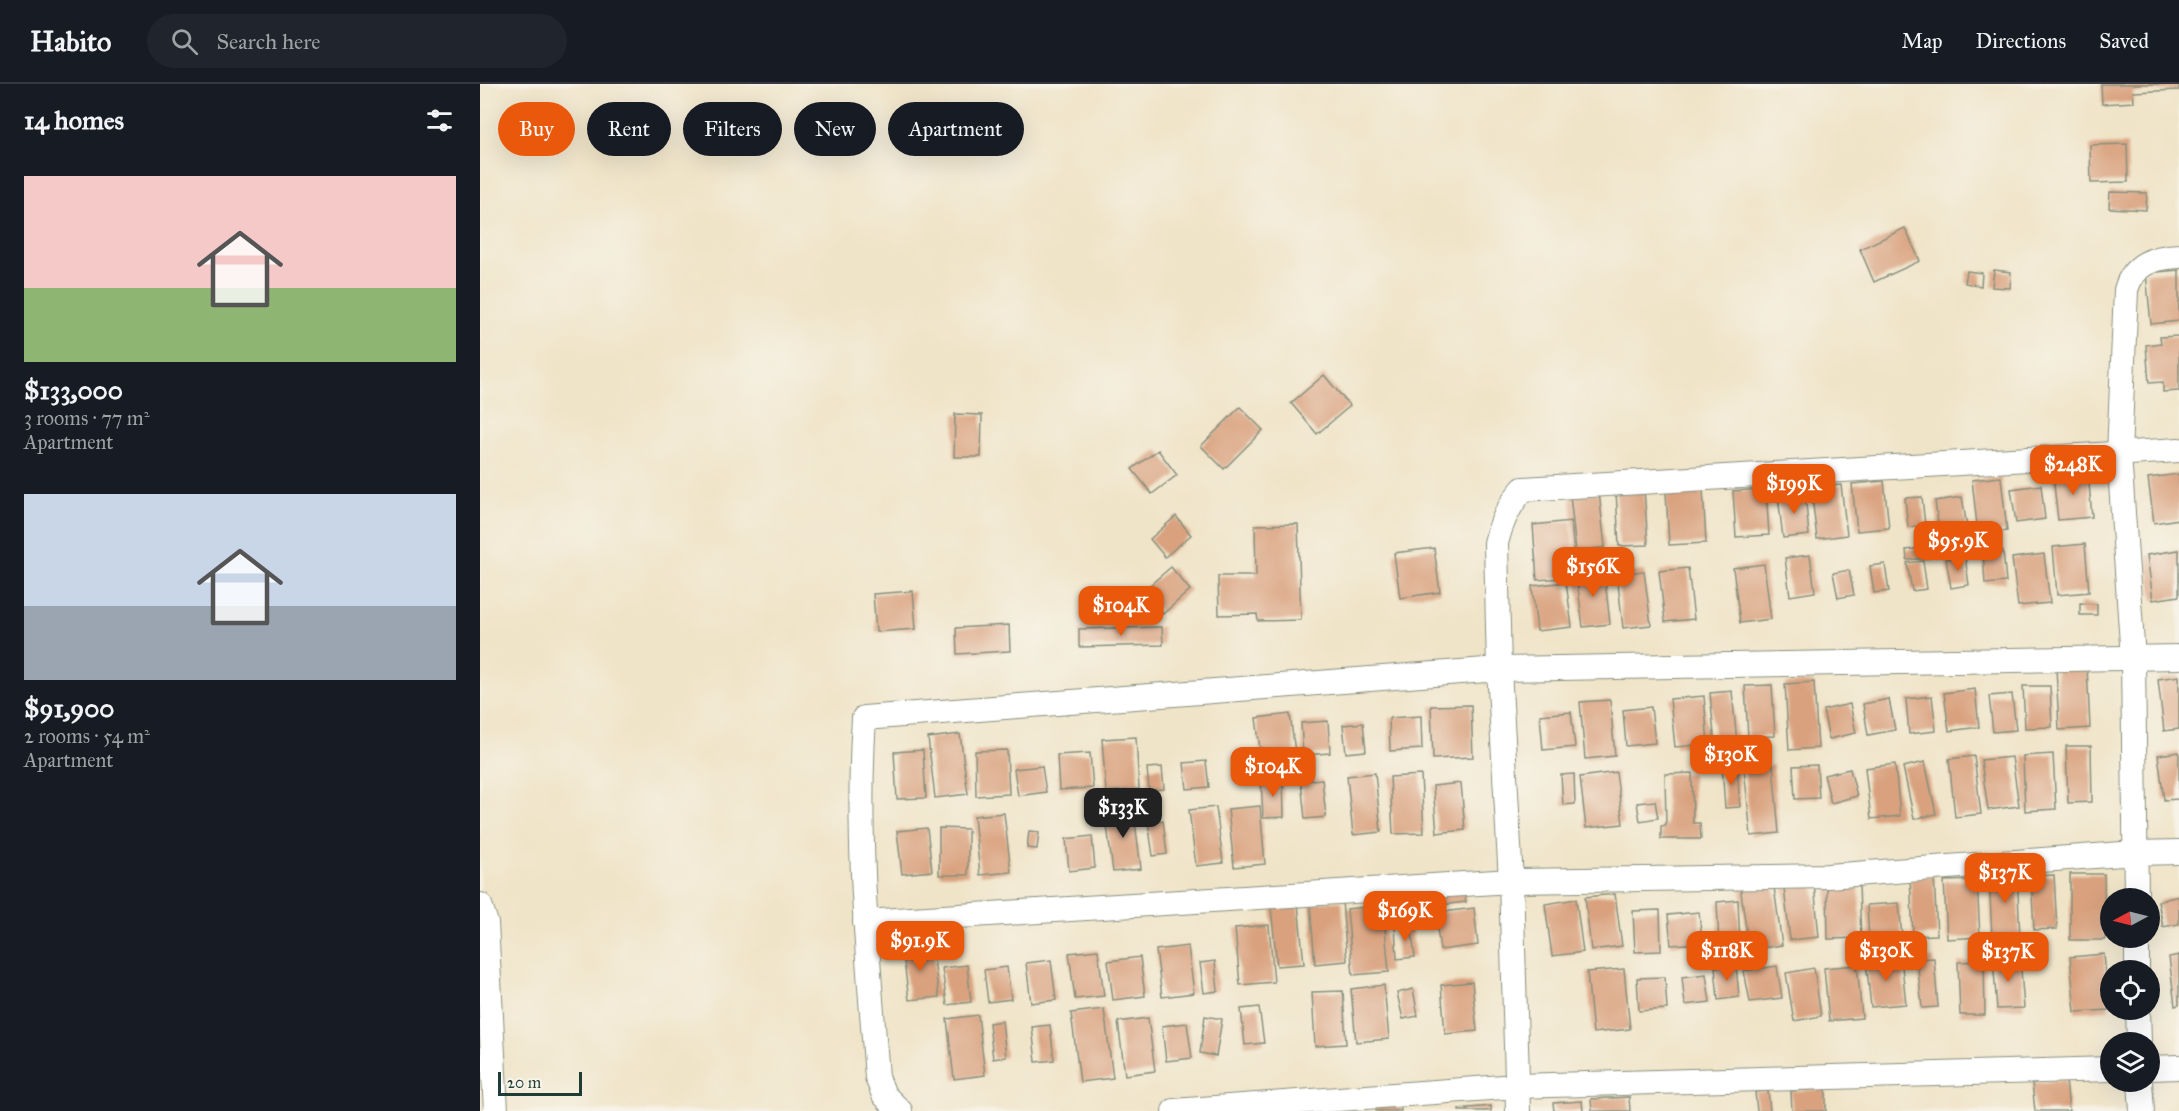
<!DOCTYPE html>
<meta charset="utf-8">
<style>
body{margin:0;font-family:"IM FELL Great Primer",serif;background:#20242c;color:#f1f3f6;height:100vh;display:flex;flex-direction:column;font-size:22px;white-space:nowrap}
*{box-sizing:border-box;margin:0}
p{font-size:20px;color:#9ea1a6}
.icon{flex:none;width:33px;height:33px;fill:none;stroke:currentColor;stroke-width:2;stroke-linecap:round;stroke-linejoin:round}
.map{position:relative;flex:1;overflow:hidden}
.side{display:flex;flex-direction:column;background:#171b24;width:480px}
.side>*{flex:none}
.guide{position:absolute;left:18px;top:18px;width:570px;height:54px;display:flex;gap:12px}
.needle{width:39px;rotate:263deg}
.buttons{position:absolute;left:1620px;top:804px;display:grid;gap:12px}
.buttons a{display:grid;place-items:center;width:60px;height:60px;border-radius:50%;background:#171b24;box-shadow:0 6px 24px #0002;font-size:30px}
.scale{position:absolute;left:18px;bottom:15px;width:84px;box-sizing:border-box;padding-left:6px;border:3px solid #1f3d34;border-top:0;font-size:16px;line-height:21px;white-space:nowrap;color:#1f3d34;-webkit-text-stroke:4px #f7f3e8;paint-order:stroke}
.price{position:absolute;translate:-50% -51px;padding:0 14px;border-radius:12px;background:#ea580c;color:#fff;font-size:20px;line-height:39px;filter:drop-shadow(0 2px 3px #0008)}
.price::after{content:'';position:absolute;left:50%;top:36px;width:18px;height:14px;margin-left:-9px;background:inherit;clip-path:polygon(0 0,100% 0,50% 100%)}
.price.on{background:#222;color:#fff}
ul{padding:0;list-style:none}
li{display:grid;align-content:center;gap:12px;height:318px;padding:0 24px}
li span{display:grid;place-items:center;height:186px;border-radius:0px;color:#555}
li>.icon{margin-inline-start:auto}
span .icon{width:108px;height:108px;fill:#fffc;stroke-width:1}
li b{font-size:26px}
h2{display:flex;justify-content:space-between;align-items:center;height:72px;padding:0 24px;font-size:26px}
.chip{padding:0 21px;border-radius:27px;background:#171b24;box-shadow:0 6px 24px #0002;font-size:21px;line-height:54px}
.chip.on{background:#ea580c;color:#fff}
header{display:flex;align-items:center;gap:36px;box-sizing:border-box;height:84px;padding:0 30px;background:#171b24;border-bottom:2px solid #363941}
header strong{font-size:28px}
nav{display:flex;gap:33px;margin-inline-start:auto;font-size:21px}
.search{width:420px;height:54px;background:#20242c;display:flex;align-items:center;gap:15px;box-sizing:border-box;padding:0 21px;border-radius:33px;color:#9ea1a6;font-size:22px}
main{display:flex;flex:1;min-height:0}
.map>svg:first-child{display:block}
.building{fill:#d9a17e}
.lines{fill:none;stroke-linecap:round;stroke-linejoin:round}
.minor-casing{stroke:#88907e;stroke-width:26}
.minor{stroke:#fff;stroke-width:24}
</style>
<header>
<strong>Habito</strong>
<div class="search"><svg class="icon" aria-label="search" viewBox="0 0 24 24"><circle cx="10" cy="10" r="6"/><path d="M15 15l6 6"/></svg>Search here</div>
<nav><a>Map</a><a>Directions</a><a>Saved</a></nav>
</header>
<main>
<section class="side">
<h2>14 homes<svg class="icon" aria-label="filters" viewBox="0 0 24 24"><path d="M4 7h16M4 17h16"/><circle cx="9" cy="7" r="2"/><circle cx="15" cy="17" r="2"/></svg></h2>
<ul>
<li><span style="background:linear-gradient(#f6c9c9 60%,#8fb573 0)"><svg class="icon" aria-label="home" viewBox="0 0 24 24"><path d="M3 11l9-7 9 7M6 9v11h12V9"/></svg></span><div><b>$133,000</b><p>3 rooms · 77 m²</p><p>Apartment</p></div></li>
<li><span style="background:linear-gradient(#c9d6e8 60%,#9aa5b1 0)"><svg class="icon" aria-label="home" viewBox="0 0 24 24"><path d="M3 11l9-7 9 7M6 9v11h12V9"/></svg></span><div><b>$91,900</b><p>2 rooms · 54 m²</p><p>Apartment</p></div></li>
</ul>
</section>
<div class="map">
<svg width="1699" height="1027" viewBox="0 0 1699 1027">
<rect width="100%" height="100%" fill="#f7f3e8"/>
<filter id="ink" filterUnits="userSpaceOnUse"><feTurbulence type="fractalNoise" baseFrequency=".0167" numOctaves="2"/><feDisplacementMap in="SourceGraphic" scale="12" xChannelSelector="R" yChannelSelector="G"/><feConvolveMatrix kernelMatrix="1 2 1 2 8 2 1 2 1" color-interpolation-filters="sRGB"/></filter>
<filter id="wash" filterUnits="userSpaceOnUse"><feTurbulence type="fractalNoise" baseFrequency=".008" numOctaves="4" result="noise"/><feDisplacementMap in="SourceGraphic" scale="24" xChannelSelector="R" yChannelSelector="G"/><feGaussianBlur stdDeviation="1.35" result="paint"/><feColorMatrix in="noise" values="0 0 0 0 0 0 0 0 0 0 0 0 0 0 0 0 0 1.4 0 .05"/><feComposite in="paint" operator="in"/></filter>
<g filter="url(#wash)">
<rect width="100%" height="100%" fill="#f0e4c8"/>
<g id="blocks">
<g class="building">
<path d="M1621 0H1699V6L1653 8 1654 18 1622 20Z"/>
<path d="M1647 60 1648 98 1611 99 1610 61Z"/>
<path d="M1630 108 1667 109 1666 126 1629 124Z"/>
<path d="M1425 144 1440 177 1394 198 1380 165Z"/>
<path d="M1514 186 1531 188 1530 204 1512 203Z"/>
<path d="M1699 186V237L1671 240 1666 189Z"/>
<path d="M1487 187 1502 189 1501 202 1485 199Z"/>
<path d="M1699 252V307L1683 308V298L1669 299 1666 261 1681 259 1680 253Z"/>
<path d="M844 291 870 322 837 350 811 319Z"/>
<path d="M760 323 783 346 744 385 721 362Z"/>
<path d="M475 330 502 331 501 373H474Z"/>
<path d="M678 366 697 391 672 410 652 385Z"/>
<path d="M1608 388 1612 433 1578 436 1573 392Z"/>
<path d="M1699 390V435L1674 439 1668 394Z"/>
<path d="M1521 393 1527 447 1498 450 1492 396Z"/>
<path d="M1404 397 1409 444 1377 447 1372 400Z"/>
<path d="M1361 401 1367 451 1337 455 1331 404Z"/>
<path d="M1561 401 1565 435 1536 439 1531 405Z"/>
<path d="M1164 405 1168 461 1139 462 1136 407Z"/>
<path d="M1223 405 1226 459 1189 461 1186 407Z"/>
<path d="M1286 405 1289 451 1256 453 1253 407Z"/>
<path d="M1119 408 1125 463 1096 467 1090 411Z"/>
<path d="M1325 409 1329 451 1303 454 1298 412Z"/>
<path d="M1442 413 1445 441 1428 443 1425 414Z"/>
<path d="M1482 413 1487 442 1459 446 1455 417Z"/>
<path d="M696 432 711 451 685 473 670 455Z"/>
<path d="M1091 437 1096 493 1057 496 1053 441Z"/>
<path d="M818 440 821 536 778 537 777 530 739 531 738 492H776L775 441Z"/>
<path d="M1605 460 1609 508 1577 511 1573 463Z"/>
<path d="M1448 463 1449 474 1427 476 1426 466Z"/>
<path d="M954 464 960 508 920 514 914 469Z"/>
<path d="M1699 466V512L1673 516 1667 471Z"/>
<path d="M1523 467 1526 498 1505 500 1503 469Z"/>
<path d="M1564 470 1570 519 1538 522 1532 474Z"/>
<path d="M1330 471 1335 508 1310 512 1305 474Z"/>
<path d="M1485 472 1489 501 1471 504 1466 475Z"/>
<path d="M1443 477 1447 505 1432 507 1427 479Z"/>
<path d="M1284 480 1291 535 1260 539 1253 484Z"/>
<path d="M1405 480 1409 507 1394 509 1390 482Z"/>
<path d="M691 483 710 506 683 530 663 507Z"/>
<path d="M1208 484 1214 535 1185 538 1179 487Z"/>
<path d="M1124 486 1130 540 1103 543 1096 489Z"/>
<path d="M1369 486 1374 511 1358 514 1353 489Z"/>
<path d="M1164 487 1171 541 1143 544 1137 490Z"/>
<path d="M1086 498 1092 543 1057 547 1052 502Z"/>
<path d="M433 507 436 545 396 548 393 510Z"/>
<path d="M1600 519 1617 520V531H1600Z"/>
<path d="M529 541 530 567 477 570 476 544Z"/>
<path d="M682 543 683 561 599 563V545Z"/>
<path d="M1607 582 1610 644 1579 646 1576 583Z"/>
<path d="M1699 592V645L1684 647 1678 595Z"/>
<path d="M1334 598 1338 664 1309 666 1305 600Z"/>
<path d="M1292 601 1295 652 1268 653 1265 602Z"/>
<path d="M1543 602H1570L1572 643 1545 644Z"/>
<path d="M1495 605 1499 643 1469 647 1464 609Z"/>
<path d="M1252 607 1257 659 1235 661 1230 609Z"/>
<path d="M1532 610 1536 646 1513 648 1509 612Z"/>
<path d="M1224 612 1228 660 1195 663 1190 615Z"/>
<path d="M1452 612 1456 647 1429 650 1426 615Z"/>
<path d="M1409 615 1415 646 1388 651 1383 620Z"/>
<path d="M1130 616 1135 672 1105 675 1100 618Z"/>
<path d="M1370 620 1376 649 1349 655 1343 626Z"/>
<path d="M991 621 993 673 953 675 951 622Z"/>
<path d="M1171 623 1175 659 1146 662 1143 626Z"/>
<path d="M1091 628 1095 663 1063 666 1060 631Z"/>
<path d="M810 630 815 668 781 673 776 634Z"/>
<path d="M941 632 942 665 910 667 909 634Z"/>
<path d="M848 637 850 669 823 671 821 639Z"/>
<path d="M883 639 886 667 866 669 863 641Z"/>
<path d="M480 650 488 710 455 714 448 654Z"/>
<path d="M656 653 659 705 626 708 622 655Z"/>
<path d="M1586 662H1611L1612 718 1588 719Z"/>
<path d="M443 666 446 714 417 715 414 668Z"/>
<path d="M527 666 529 710 496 712 495 667Z"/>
<path d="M1699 668V715L1684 716 1678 671Z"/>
<path d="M610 669 613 704 579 706 577 671Z"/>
<path d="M1573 670 1576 725 1545 727 1543 672Z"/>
<path d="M1494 672 1501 730 1475 733 1469 675Z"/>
<path d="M1532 673 1539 722 1508 726 1501 676Z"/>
<path d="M726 677 729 703 707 705 704 679Z"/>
<path d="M1445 678 1456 730 1434 735 1423 683Z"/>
<path d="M1415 680 1420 732 1391 735 1385 684Z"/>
<path d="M1257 681 1260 723 1245 724 1242 682Z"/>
<path d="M1293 681 1299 749 1271 752 1264 684Z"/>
<path d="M1337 681 1339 714 1315 715 1313 682Z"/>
<path d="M562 682 566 708 538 712 534 685Z"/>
<path d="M682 683 684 705 669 706 667 684Z"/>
<path d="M1370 685 1377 712 1351 719 1344 691Z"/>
<path d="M1136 688 1143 740 1106 744 1100 693Z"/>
<path d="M895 689 901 748 873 751 867 692Z"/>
<path d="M1212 689 1213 739H1220L1221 755H1181V742L1186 741 1185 690Z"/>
<path d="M1094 690 1095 720 1083 721 1081 691Z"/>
<path d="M941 691 944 749 913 750 910 693Z"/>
<path d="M781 694H803L804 733 783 734Z"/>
<path d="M842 695 846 733 825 735 821 697Z"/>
<path d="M981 699 985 746 957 749 953 702Z"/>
<path d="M1175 717 1178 734 1160 737 1157 719Z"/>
<path d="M653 722 661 785 633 788 625 726Z"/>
<path d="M780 722 785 780 754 783 748 725Z"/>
<path d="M736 723 743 779 716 782 709 726Z"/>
<path d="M524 729 531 788 500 791 494 732Z"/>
<path d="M683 736 687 770 673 772 668 738Z"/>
<path d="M447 744 452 787 422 790 417 747Z"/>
<path d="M459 744 488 745V791H459Z"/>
<path d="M549 747 559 748 557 765 547 764Z"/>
<path d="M612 752 615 784 589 787 586 755Z"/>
<path d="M1537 786 1540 854 1512 855 1509 787Z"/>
<path d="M1590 790H1624L1625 856H1590Z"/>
<path d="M1454 791 1457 851 1433 852 1430 793Z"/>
<path d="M1574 791 1577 845 1554 846 1551 792Z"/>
<path d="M1293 796 1302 861 1269 866 1260 801Z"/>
<path d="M1497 796 1500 853 1467 855 1464 797Z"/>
<path d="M1334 800 1339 853 1310 856 1304 804Z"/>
<path d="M1347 801H1379L1381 854 1348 855Z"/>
<path d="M984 805 986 818 952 822 950 809Z"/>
<path d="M1135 810 1142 862 1111 866 1105 813Z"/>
<path d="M1699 812V840L1683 843 1678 817Z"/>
<path d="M1096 815 1103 868 1072 872 1065 820Z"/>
<path d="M1258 816 1260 859 1239 860 1237 818Z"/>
<path d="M862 817 867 877 835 880 830 819Z"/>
<path d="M1419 819 1422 853 1389 856 1387 821Z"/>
<path d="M818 820 824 880 797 882 791 823Z"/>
<path d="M903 821 909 888 873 891 867 825Z"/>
<path d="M994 824 998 861 960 866 955 829Z"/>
<path d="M1180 826 1181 867 1155 868 1153 827Z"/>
<path d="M1219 828 1222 859 1191 861 1188 831Z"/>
<path d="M789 841 794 898 760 901 755 844Z"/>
<path d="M931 841 935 873 917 875 915 843Z"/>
<path d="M452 860 459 913 429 916 422 863Z"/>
<path d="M708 862 714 909 682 913 676 866Z"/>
<path d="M618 866 624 912 595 915 589 869Z"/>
<path d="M1624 870 1629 926 1595 928 1590 873Z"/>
<path d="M1699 871V921L1695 922 1689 873Z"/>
<path d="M660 873 665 912 633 916 628 877Z"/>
<path d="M1421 873 1426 920 1391 923 1386 877Z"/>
<path d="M1540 873 1544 924 1517 925 1513 874Z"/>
<path d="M1454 874 1458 923 1442 924 1437 875Z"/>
<path d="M571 876 576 916 551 919 546 879Z"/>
<path d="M735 877 738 907 724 909 720 879Z"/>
<path d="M1504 877 1505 931H1480L1478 878Z"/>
<path d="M487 881 491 918 467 921 462 884Z"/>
<path d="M1256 881 1259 913 1238 916 1235 883Z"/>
<path d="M1377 881 1382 934 1349 937 1344 884Z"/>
<path d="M1297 882 1302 914 1270 918 1264 887Z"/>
<path d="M527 883 531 915 508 918 504 886Z"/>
<path d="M1334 884 1341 932 1314 937 1306 889Z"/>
<path d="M1144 885 1150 945 1113 949 1107 888Z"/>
<path d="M1226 890 1230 918 1205 921 1202 893Z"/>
<path d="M1185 893 1187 925 1159 927 1157 894Z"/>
<path d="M992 898 997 947 965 950 961 901Z"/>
<path d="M904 901 909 955 876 958 871 905Z"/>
<path d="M933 905 938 932 923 935 917 909Z"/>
<path d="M863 907 866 960 835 962 832 908Z"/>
<path d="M779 923 784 959 765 961 761 925Z"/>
<path d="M624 925 633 994 600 998 591 929Z"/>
<path d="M498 931 505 991 474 995 467 935Z"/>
<path d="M725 932 742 935 736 972 720 969Z"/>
<path d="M668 934 675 987 645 991 638 938Z"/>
<path d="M522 937 526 973 513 975 509 939Z"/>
<path d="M707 939 712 974 686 977 682 942Z"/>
<path d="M570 941 574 976 556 978 552 943Z"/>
<path d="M1586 996 1589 1027H1555L1552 999Z"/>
<path d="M1346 1005V1027H1312L1311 1007Z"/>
<path d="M1288 1007 1290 1027H1277L1275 1008Z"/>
<path d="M1149 1013 1150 1027H1112L1111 1015Z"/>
<path d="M1102 1017 1103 1027H1074L1073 1019Z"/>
<path d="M920 1018 921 1027H896L895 1023Z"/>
<path d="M1011 1022V1027H979V1025Z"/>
</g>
</g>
</g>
<g filter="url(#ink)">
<use href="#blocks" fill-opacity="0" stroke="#88907e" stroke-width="1.5"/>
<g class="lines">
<defs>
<g id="minor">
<path d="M1656 814 1653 575 1639 370 1646 206C1653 180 1673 173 1699 172"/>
<path d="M0 821 6 839 16 1027"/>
<path d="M385 838 1031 797 1348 792 1655 769 1699 768"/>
<path d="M1657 854V886"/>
<path d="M1658 926 1659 958"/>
<path d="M1670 984 1699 983"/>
<path d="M1660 998 1662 1027"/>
<path d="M420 1027 404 1011 397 993C388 874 376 754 384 634L1019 585 1699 573"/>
<path d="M694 1027 1037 1002 1630 985"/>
<path d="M1038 1027 1031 797 1019 585 1016 459C1021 438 1029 421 1043 405L1699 366"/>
</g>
</defs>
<use href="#minor" class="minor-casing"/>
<use href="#minor" class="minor"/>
</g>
</g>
</svg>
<div class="buttons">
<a><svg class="needle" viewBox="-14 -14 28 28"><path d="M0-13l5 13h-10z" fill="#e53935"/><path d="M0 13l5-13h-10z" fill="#9ea1a6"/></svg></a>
<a><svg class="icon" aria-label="locate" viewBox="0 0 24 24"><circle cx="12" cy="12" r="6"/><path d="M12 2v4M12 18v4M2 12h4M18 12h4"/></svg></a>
<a><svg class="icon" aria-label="layers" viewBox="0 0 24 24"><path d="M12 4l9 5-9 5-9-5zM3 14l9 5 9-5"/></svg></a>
</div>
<div class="scale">20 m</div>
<b class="price" style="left:1593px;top:412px">$248K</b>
<b class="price" style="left:1314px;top:431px">$199K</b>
<b class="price" style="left:1478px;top:488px">$95.9K</b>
<b class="price" style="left:1113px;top:514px">$156K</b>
<b class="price" style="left:641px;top:553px">$104K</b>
<b class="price" style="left:1251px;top:702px">$130K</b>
<b class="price" style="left:793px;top:714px">$104K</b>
<b class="price on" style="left:643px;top:755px">$133K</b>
<b class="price" style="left:1525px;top:820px">$137K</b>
<b class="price" style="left:925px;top:858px">$169K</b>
<b class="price" style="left:440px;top:888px">$91.9K</b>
<b class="price" style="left:1247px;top:898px">$118K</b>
<b class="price" style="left:1406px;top:898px">$130K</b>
<b class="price" style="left:1528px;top:899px">$137K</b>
<div class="guide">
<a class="chip on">Buy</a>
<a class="chip">Rent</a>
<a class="chip">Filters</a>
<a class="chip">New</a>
<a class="chip">Apartment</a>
</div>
</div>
</main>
